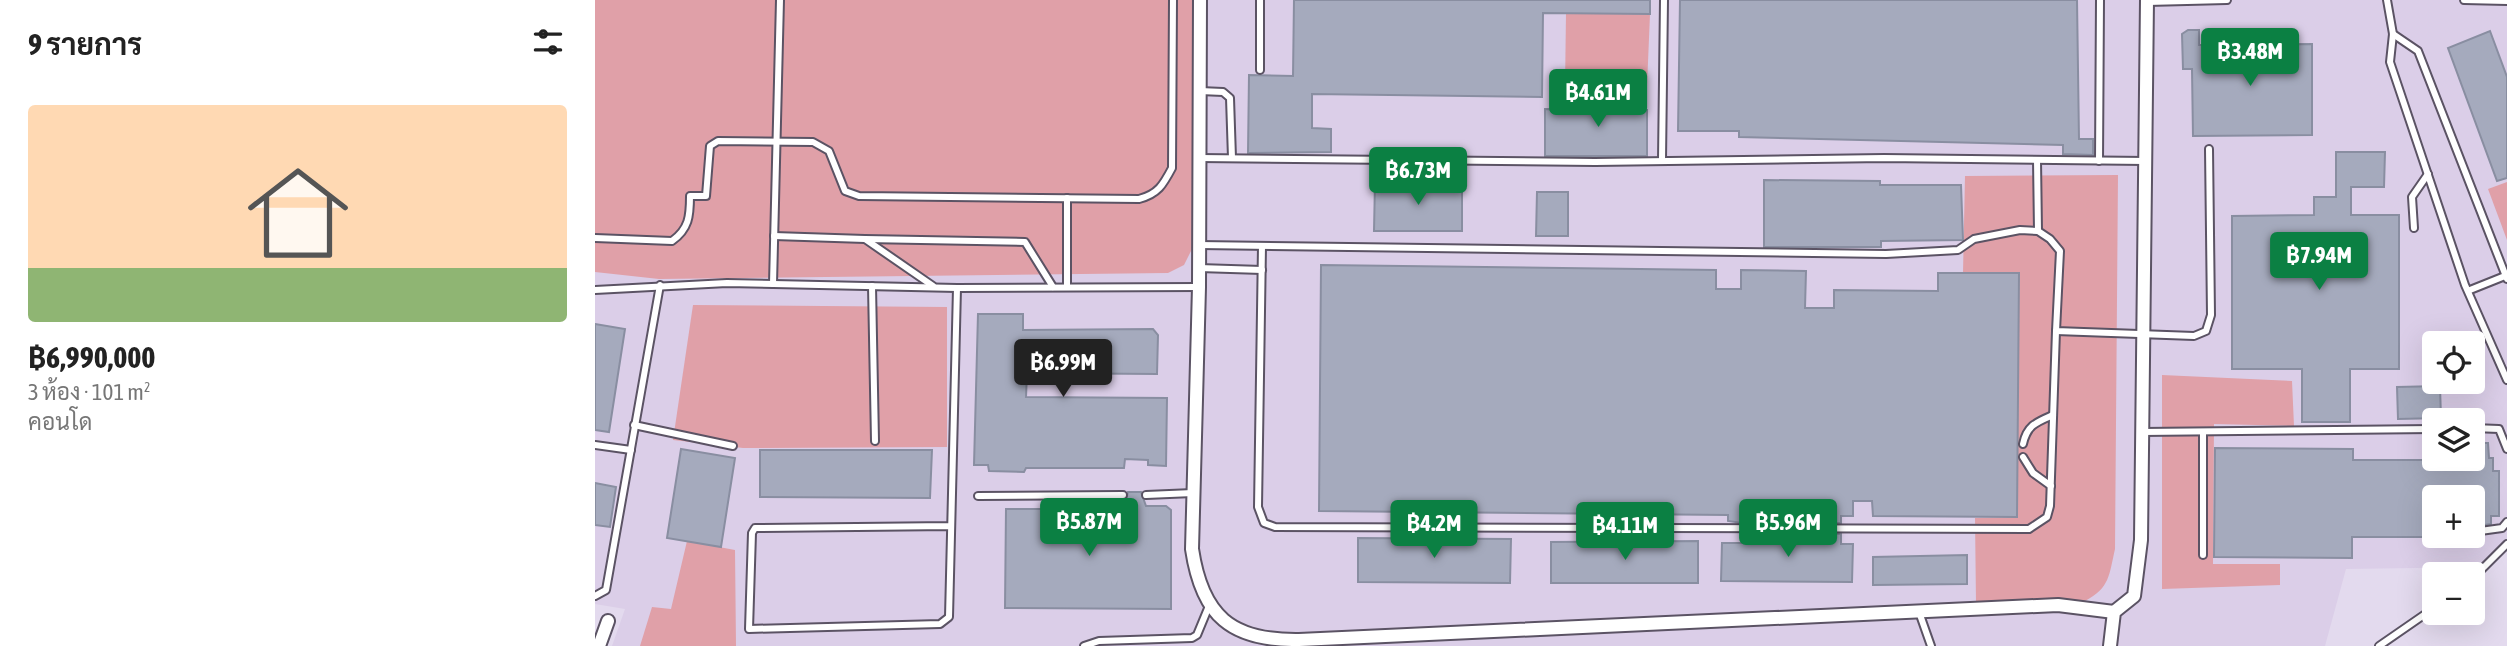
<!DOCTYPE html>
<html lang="th">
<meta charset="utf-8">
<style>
body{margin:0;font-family:"Asap Condensed",Sarabun,sans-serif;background:#f2f2f2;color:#222;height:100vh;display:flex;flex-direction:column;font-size:26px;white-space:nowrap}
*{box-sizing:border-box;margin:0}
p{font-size:23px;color:#767676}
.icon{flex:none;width:38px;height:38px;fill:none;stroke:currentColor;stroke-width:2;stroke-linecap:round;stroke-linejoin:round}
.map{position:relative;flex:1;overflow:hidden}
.panel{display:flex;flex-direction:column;background:#fff;width:595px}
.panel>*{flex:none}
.tools{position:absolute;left:1827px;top:331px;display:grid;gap:14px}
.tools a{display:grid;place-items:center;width:63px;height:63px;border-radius:7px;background:#fff;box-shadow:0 7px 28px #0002;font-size:35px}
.price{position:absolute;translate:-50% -60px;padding:0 16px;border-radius:7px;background:#0b8043;color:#fff;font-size:23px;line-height:46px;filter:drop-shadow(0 2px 4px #0008)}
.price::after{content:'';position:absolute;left:50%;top:42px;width:21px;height:16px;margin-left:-10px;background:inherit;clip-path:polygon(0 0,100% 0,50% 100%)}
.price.current{background:#222;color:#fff}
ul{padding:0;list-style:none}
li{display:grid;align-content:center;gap:14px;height:371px;padding:0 28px}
li span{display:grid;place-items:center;height:217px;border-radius:7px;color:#555}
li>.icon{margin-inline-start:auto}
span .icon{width:126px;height:126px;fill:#fffc;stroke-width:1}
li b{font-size:30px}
h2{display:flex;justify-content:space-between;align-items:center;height:84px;padding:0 28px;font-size:30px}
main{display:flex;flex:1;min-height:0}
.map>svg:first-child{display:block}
.built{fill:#dbcee8;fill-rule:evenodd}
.green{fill:#e0a0a8}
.building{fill:#a5aabd;stroke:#898ea1;stroke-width:2}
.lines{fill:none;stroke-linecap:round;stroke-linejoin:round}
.service-casing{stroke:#5b5364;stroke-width:10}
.minor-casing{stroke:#5b5364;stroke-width:16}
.service{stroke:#fff;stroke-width:6}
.minor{stroke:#fff;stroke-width:12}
</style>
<main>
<section class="panel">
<h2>9 รายการ<svg class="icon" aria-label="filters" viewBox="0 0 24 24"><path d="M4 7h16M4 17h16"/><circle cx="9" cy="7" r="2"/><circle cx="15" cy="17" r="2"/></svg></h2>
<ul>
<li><span style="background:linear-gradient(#ffd9b3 75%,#8fb573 0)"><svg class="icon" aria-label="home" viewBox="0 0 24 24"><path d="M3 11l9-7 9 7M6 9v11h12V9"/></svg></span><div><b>฿6,990,000</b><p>3 ห้อง · 101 m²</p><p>คอนโด</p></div></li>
</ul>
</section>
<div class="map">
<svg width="1912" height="646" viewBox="0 0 1912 646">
<rect width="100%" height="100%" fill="#e3daee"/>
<path class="built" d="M0 0H1912V550L1889 567 1751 569 1730 646H17L30 609 0 604ZM1839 343H1878V382H1839ZM1839 420H1878V458H1839ZM1839 497H1878V536H1839Z"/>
<g class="green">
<path d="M0 0H599L597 249 589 265 573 273 64 279 0 272Z"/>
<path d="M971 13 1055 14 1052 86 970 88Z"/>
<path d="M1523 175 1520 549C1514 575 1515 588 1490 601L1381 603 1380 518 1422 517 1424 274 1368 273 1370 176Z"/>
<path d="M1912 182V240L1893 189Z"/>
<path d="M98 305 352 307V447L148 448 78 440Z"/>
<path d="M1567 375 1697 381 1699 426 1619 424 1618 564H1685V585L1567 589Z"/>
<path d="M92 541 140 550 141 646H45L57 607 76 609Z"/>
</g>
<g class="building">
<path d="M699 0H1055V14L948 13 947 97 717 94V128L736 129V152L653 153 654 75 698 76Z"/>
<path d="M1085 0H1482L1484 139H1498V155L1468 154V145L1144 137V131H1083Z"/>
<path d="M1593 30H1604V45L1717 44V135L1598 136 1597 69H1588L1587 34Z"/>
<path d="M1895 31 1912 77V178L1902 181 1853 48Z"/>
<path d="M998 94H1042V110H1052V156H950V109L998 110Z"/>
<path d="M1741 152H1790L1789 187H1756V215H1804V369H1755V422H1707V369H1637V216L1719 215V197H1741Z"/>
<path d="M1169 180 1285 181V185H1366L1368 240 1286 241V247H1169Z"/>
<path d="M780 182H867V231H779Z"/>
<path d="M942 192H973V236H941Z"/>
<path d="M726 265 1121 270V289H1146V270L1211 271 1210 308H1239V290L1343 291V273H1424L1422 517 1278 516 1277 501H1258V516H1246V523H1147L1133 521V515L724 511Z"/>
<path d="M383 314H428V330L558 329 563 335 562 374 432 373 431 397 572 398 571 466 553 465V460L530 459 529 468H431L429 472 394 471 393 465H379Z"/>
<path d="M0 324 30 329 14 432 0 430Z"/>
<path d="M1845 386 1846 418 1803 419 1802 387Z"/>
<path d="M1883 443H1893L1894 458H1898V471H1904V516H1896V524L1883 526V497H1839V537H1757V558L1619 557 1620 448 1758 449V460H1883Z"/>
<path d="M86 449 140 458 126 547 72 538Z"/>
<path d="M165 450H337L335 498 165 497Z"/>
<path d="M0 483 21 487 15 527 0 525Z"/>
<path d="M533 492H546L551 506H571L576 510V609L410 608 411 509H529Z"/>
<path d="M1147 534H1246V544H1258L1257 582 1126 581 1127 543H1147Z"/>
<path d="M763 538 916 539 915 583 763 582Z"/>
<path d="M1103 541V583H956V542Z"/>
<path d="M1372 555V584L1278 585V557Z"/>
</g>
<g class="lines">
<defs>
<g id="service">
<path d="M1792 0 1798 34 1795 62 1870 285 1912 380"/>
<path d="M1869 0 1912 1"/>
<path d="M1552 2 1632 0"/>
<path d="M1798 34 1823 51 1912 279"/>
<path d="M665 70V0"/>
<path d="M605 91 628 92 635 98 637 158"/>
<path d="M604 158 1000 162 1289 158 1551 161"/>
<path d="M1067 160 1069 0"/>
<path d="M1442 160 1443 231"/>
<path d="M1504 161 1505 0"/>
<path d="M472 198V287"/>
<path d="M1819 228 1817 197 1833 174"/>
<path d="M179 236 270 239 338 286"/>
<path d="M0 238 77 241C94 229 95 216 95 196H111L115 146 123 141 218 142 234 151 250 191 264 196 544 199C563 194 568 185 577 168L578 0"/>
<path d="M270 239 430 242 458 287"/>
<path d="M604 245 1291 254 1363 250 1379 239 1425 230 1443 231 1455 239 1465 251 1461 331 1599 336 1611 331 1616 315 1614 149"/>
<path d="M667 246 663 507 669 523 680 527 1434 529 1452 517 1455 506 1461 331"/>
<path d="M604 268 667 270"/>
<path d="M178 284 185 0"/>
<path d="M277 286 280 441"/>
<path d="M0 290 132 283 362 288 604 287"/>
<path d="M1875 290 1910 276"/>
<path d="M39 425 138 446"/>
<path d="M1878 428 1904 429 1912 449"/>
<path d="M1547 432 1839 429"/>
<path d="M1428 444C1432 425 1442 422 1458 415"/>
<path d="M0 445 36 450"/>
<path d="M1428 457 1438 473 1456 486"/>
<path d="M551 495 598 493"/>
<path d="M383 496 528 495"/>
<path d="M356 526 160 528 157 533 154 629 345 624 354 617 362 288"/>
<path d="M1878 532 1907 528 1912 522"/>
<path d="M1608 555V433"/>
<path d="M1878 578 1912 544"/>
<path d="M0 596 11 590 65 285"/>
<path d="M1324 612 1336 646"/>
<path d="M489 646 504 641 597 638 602 635 614 606"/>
<path d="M1784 646 1839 608"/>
</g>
<g id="minor">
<path d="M605 0 604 287 597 549C607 616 636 641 704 640L1463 605 1519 612"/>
<path d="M4 646 13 621"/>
<path d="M1515 646 1519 612 1539 596 1546 540 1552 0"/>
</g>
</defs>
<use href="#service" class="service-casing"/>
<use href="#minor" class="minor-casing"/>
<use href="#service" class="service"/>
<use href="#minor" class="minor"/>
</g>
</svg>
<div class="tools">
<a><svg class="icon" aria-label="locate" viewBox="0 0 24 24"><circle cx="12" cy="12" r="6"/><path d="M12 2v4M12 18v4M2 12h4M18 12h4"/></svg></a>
<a><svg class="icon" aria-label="layers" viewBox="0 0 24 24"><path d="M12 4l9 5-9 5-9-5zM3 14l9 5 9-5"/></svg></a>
<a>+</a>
<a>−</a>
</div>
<b class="price" style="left:1655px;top:88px">฿3.48M</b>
<b class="price" style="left:1003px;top:129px">฿4.61M</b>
<b class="price" style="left:823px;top:207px">฿6.73M</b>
<b class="price" style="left:1724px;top:292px">฿7.94M</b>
<b class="price current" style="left:468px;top:399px">฿6.99M</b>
<b class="price" style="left:494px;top:558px">฿5.87M</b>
<b class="price" style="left:1193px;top:559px">฿5.96M</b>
<b class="price" style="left:839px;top:560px">฿4.2M</b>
<b class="price" style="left:1030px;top:562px">฿4.11M</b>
</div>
</main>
